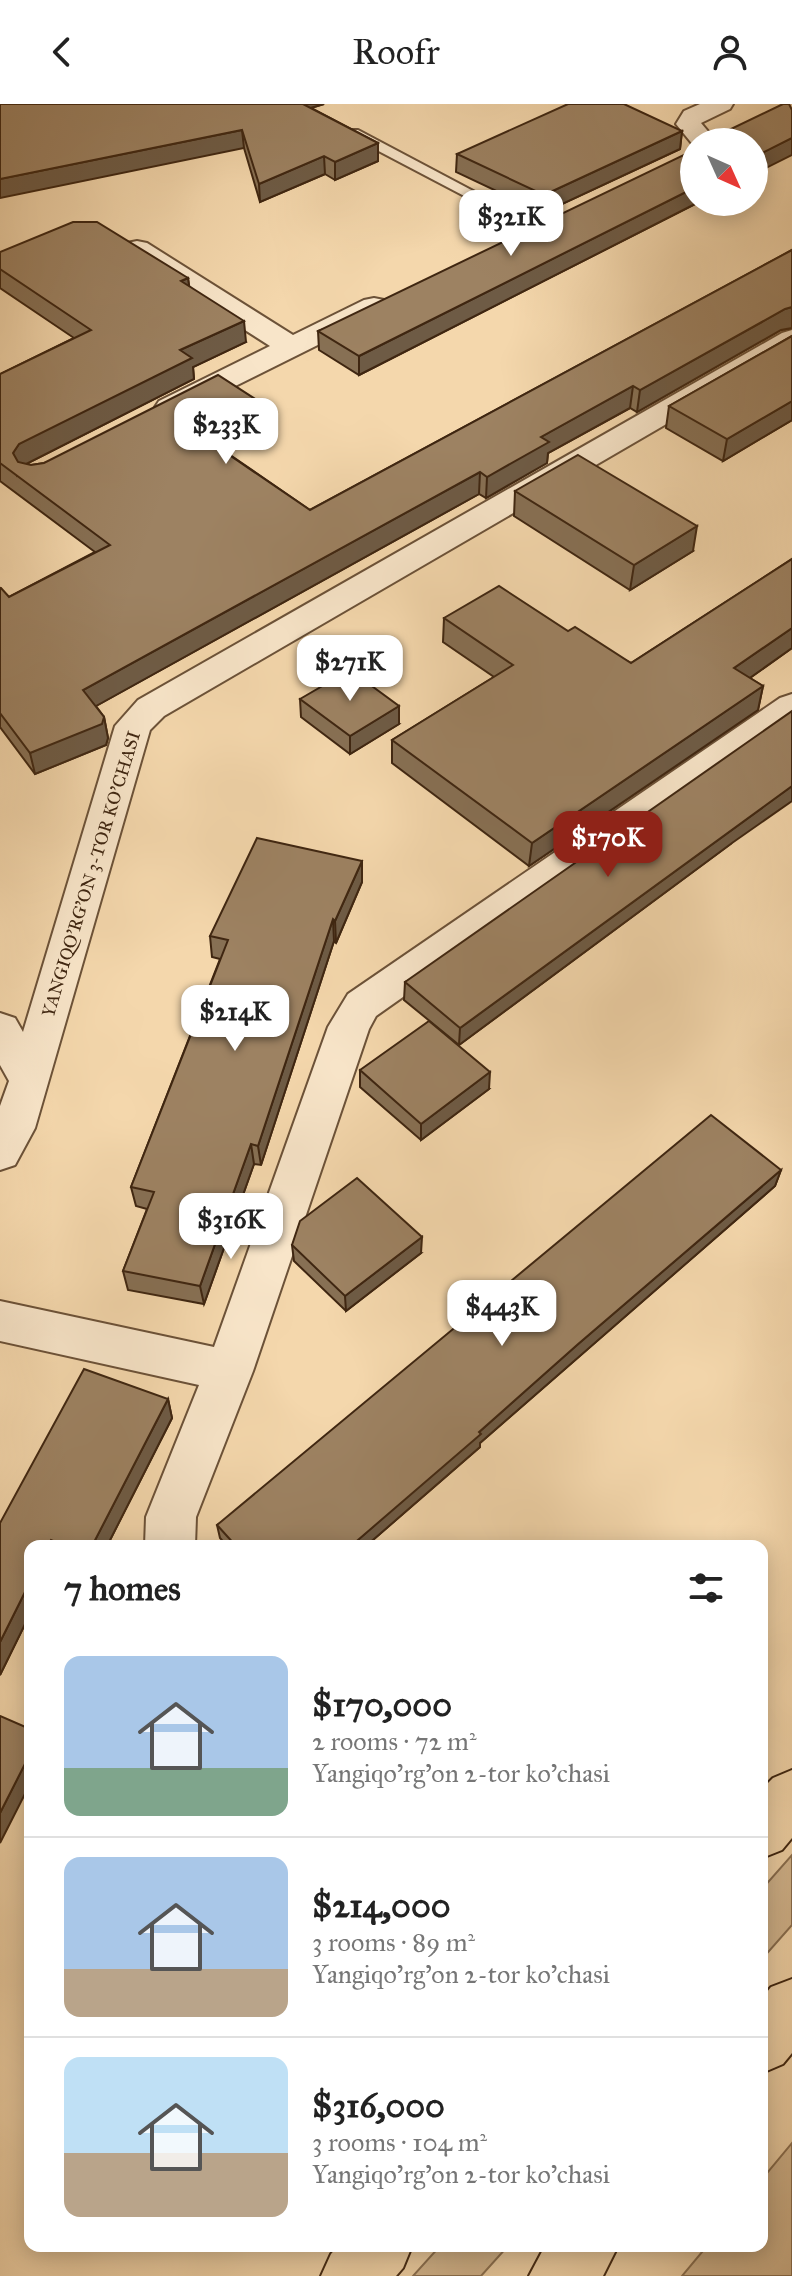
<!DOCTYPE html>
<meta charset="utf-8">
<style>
body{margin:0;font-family:"IM FELL Great Primer",serif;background:#f2f2f2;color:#222;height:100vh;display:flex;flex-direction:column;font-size:30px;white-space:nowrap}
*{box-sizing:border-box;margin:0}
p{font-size:26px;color:#767676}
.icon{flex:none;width:44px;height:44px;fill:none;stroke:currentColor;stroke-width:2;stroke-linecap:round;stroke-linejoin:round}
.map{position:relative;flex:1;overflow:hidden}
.drawer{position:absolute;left:24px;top:1436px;width:744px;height:712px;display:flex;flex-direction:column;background:#fff;border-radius:16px;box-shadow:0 4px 20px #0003}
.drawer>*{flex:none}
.needle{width:52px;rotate:135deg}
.buttons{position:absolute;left:680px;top:24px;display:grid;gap:16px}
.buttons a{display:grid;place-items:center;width:88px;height:88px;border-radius:50%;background:#fff;box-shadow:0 4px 20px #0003;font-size:40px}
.price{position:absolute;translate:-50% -68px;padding:0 18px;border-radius:16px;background:#fff;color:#222;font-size:26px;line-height:52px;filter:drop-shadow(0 2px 4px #0008)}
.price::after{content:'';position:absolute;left:50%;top:48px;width:24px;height:18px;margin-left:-12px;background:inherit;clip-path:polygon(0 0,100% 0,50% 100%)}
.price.current{background:#8f2418;color:#fff}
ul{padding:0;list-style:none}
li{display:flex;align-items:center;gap:24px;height:200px;padding:0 40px}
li+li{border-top:2px solid #e0e0e0}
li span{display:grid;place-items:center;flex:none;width:224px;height:160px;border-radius:16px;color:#555}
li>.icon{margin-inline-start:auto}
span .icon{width:96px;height:96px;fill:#fffc;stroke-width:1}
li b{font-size:34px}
h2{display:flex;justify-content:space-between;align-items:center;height:96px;padding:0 40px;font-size:34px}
header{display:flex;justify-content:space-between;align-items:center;height:104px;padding:0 40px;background:#fff;font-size:36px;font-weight:600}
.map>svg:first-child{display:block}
.green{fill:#d5b992;stroke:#8a7052;stroke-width:2}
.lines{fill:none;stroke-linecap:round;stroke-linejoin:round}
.service-casing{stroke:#6c5238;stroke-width:4}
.minor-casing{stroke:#6c5238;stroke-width:4}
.trunk-casing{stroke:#3f2611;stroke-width:4}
.service{fill:#f8e5c9;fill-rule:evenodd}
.minor{fill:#f8e5c9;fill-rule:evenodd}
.trunk{fill:#f4d7ac;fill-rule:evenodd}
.wall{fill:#877054;stroke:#3f2611;stroke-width:2}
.shaded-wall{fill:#6e5b45;stroke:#3f2611;stroke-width:2}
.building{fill:#9d8262;stroke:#3f2611;stroke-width:2}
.labels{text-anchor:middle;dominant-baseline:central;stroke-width:6;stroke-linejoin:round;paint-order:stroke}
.far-street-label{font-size:18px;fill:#3f2611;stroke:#f8e5c9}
</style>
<header><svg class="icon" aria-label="back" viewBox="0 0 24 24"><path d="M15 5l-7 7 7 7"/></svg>Roofr<svg class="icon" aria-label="person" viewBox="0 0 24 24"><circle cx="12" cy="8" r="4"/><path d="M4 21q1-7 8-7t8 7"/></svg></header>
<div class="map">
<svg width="792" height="2172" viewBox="0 0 792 2172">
<rect width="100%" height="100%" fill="#f4d7ac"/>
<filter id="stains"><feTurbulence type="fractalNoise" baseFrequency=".0025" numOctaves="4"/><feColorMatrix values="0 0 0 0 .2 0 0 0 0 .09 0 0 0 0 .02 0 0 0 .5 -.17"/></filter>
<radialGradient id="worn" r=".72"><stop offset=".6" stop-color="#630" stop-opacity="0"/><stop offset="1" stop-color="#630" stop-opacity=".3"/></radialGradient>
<g class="green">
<path d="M792 1751V1821L762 1855V1785Z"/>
<path d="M792 2039V2172H682L707 2142H762V2075Z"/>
<path d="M440 2142H508L481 2172H413Z"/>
</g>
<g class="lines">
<defs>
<path id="service" d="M350 26H358L543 124 531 127 350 32Z"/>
<g id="minor">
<path d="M700 0H733L730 5 701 19 717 38H694V42L676 20 684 7Z"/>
<path d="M137 137 147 139 293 231 364 196 374 194 384 196 388 202 384 208 181 309 170 312 159 309 155 303 159 297 270 242 127 151 123 145 127 139Z"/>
<path d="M792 226V247L164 612 150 626 35 1024 15 1061 0 1066V1002L9 977 0 961V909L15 914 23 928 115 622 138 596 782 229Z"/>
<path d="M792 590V619L376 912 369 925 253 1267 196 1413 195 1442H145L146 1413 199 1281 0 1237V1197L214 1243 328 923 348 890 780 594Z"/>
</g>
<g id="trunk">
<path d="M792 1666V1734L782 1746 762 1754V1685L773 1674Z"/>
<path d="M792 1875V1949L783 1960 762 1969V1894L771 1883Z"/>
<path d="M338 2142H412L403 2164 396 2172H321L331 2150Z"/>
<path d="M545 2142H618L603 2172H529Z"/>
</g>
</defs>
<use href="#service" class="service-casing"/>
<use href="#minor" class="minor-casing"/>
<use href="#trunk" class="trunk-casing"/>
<use href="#service" class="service"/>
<use href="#minor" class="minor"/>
<use href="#trunk" class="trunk"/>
</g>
<g class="wall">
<path d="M0 0H324L311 4 378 39V57L335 76 325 70 260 98 244 44Z"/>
<path d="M682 27 680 45 543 109 456 68 457 50Z"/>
<path d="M694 98H699L359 271 319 246 318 227Z"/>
<path d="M792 146V224L781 226 637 308 630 304 548 349 547 359 486 394 479 390 96 602 104 613 108 634 106 641 35 670 0 623V484L9 493 95 448 0 377V270L74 234 0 184V148L188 174 189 182 246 238 193 263 194 275 26 360 31 361 44 359 263 300 264 322 220 344 310 406Z"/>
<path d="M792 232V316L723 357 666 324 669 302Z"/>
<path d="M515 387 693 447 630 486 514 412Z"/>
<path d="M792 455V544L750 574 763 582 758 606 529 762 392 659V636L494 573 443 538 444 514 568 527 631 559Z"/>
<path d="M300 595 399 620 350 650 301 613Z"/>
<path d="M732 739 459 941 404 896 405 878Z"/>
<path d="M362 757V778L336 839 334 837 261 1061 254 1060 204 1200 128 1186 123 1167 147 1105 136 1102 131 1083 220 855 212 853 210 832Z"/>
<path d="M360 966 489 985 421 1036 360 983Z"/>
<path d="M781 1066 775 1082 575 1256 480 1339V1343L366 1442H227L220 1434 217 1421Z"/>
<path d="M292 1141 421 1149 346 1207 294 1157Z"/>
<path d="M168 1295 172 1314 107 1442H30V1510L0 1571V1419Z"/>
</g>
<g class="shaded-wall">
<path d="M290 0H324L290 10Z"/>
<path d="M242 26 244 44 0 94V75Z"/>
<path d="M682 27 680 45 543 109 544 91Z"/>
<path d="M792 34V51L754 70V53Z"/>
<path d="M378 39V57L335 76V58Z"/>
<path d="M324 52 325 70 260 98 259 80Z"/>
<path d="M694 84V98H699L359 271V252Z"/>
<path d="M188 174 191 196 181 177Z"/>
<path d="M792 203V224L781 226 637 308 640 286 785 205Z"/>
<path d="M244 217 246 238 193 263 194 275 24 361 17 371 13 349 19 340 180 246Z"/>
<path d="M633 282 630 304 548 349 547 359 486 394 487 373 541 333Z"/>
<path d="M792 297V316L723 357 727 335Z"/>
<path d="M263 300 264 322 203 353 200 331Z"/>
<path d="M480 368 479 390 87 607 83 586Z"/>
<path d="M697 422 693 447 630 486 634 461Z"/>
<path d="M792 524V544L730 588 734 564Z"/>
<path d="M763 582 758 606 529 762 532 739Z"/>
<path d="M399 602V620L350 650V632Z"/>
<path d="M104 613 108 634 106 641 35 670 30 649Z"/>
<path d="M792 682V697L732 739 459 941 460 924Z"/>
<path d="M362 757V778L336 839 335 817Z"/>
<path d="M333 815 334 837 261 1061 258 1042Z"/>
<path d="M490 968 489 985 421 1036V1020Z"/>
<path d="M251 1040 254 1060 204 1200 200 1182Z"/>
<path d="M781 1066 775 1082 480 1339V1343L366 1442H351L577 1241Z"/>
<path d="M422 1133 421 1149 346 1207 345 1192Z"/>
<path d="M168 1295 172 1314 107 1442H92Z"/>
<path d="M30 1478V1510L0 1571V1538Z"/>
<path d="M30 1650V1680L0 1739V1709Z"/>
</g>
<g class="building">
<path d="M0 0H303L378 39 335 58 324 52 259 80 242 26 0 75Z"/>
<path d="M568 0H624L682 27 544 91 457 50Z"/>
<path d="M783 0H789L792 6V34L754 53V38H699L700 35 704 38Z"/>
<path d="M694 46V84L359 252 318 227Z"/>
<path d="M73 118H97L188 174 181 177 244 217 180 246 192 254 19 340 13 349 18 358 31 361 44 359 218 271 263 300 200 331 310 406 792 146V203L785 205 640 286 633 282 541 333 549 338 487 373 480 368 83 586 104 613 102 620 30 649 0 609V484H1L9 493 110 441 0 359V270L91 226 0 165V148Z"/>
<path d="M792 232V297L727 335 669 302Z"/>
<path d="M578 351 697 422 634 461 515 387Z"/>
<path d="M792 455V524L734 564 763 582 532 739 392 636 513 561 444 514 499 482 568 527 575 523 631 559Z"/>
<path d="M350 566 399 602 350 632 300 595Z"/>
<path d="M792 607V682L460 924 405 878Z"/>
<path d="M257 734 362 757 335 817 333 815 258 1042 251 1040 200 1182 123 1167 154 1088 131 1083 228 836 210 832Z"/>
<path d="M429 917 490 968 421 1020 360 966Z"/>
<path d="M711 1011 781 1066 577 1241 479 1328 481 1330 351 1442H236L217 1421Z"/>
<path d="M357 1074 422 1133 345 1192 292 1141 300 1117Z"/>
<path d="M84 1265 168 1295 92 1442H65L51 1436 48 1442H30V1478L0 1538V1419Z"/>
<path d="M0 1612 30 1625V1650L0 1709Z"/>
</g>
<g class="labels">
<g class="far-street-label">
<text transform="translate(91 770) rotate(-73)">YANGIQO'RG'ON 3-TOR KO'CHASI</text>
</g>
</g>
<rect width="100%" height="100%" filter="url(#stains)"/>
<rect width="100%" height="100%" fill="url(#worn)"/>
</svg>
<div class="buttons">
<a><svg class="needle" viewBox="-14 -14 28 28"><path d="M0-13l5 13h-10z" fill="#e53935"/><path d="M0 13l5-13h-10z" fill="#767676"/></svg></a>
</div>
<b class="price" style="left:511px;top:154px">$321K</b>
<b class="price" style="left:226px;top:362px">$233K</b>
<b class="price" style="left:350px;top:599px">$271K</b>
<b class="price current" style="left:608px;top:775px">$170K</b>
<b class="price" style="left:235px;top:949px">$214K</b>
<b class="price" style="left:231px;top:1157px">$316K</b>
<b class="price" style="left:502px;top:1244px">$443K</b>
<section class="drawer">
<h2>7 homes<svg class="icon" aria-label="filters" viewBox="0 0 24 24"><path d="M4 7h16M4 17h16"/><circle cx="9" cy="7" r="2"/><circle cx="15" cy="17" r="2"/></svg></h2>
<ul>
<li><span style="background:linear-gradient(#a9c7e8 70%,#7fa58c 0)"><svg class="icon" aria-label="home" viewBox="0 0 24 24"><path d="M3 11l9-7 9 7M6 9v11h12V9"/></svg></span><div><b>$170,000</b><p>2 rooms · 72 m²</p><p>Yangiqo'rg'on 2-tor ko'chasi</p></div></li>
<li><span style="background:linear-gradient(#a9c7e8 70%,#b9a48a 0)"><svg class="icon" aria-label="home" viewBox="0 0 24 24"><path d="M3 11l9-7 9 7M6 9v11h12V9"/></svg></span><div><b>$214,000</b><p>3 rooms · 89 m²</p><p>Yangiqo'rg'on 2-tor ko'chasi</p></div></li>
<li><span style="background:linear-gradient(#bfe0f5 60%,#b9a48a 0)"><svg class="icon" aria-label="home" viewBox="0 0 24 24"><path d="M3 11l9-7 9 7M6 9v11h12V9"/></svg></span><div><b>$316,000</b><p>3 rooms · 104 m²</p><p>Yangiqo'rg'on 2-tor ko'chasi</p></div></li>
</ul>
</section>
</div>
